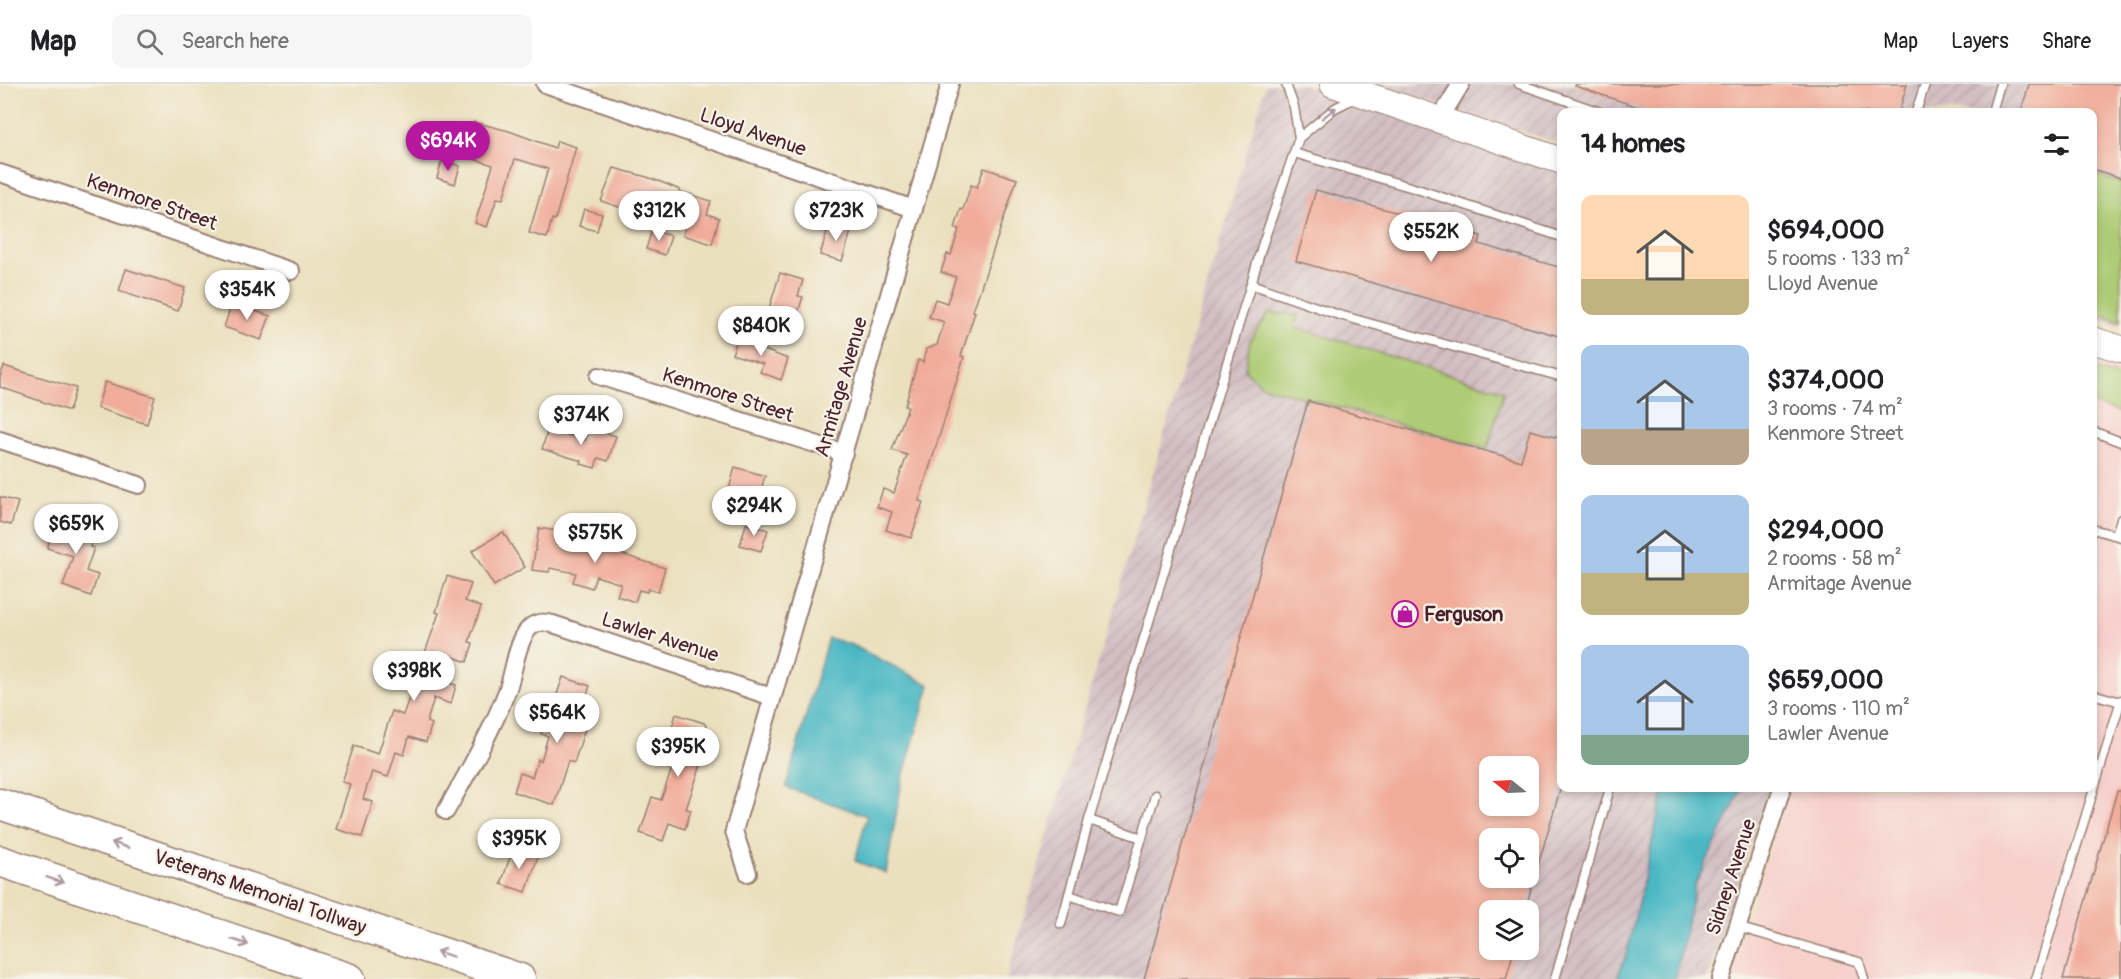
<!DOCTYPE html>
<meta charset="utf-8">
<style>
body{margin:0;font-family:Pangolin,sans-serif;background:#f6f6f6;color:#202124;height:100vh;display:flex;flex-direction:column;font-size:22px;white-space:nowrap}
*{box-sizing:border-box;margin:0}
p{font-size:20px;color:#757577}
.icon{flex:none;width:33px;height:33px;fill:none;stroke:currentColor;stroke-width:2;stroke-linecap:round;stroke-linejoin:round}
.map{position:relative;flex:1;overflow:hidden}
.drawer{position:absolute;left:1557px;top:24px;width:540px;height:684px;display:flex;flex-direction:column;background:#fff;border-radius:12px;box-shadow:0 3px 9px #0003}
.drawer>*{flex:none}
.needle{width:39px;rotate:288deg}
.controls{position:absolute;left:1479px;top:672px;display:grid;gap:12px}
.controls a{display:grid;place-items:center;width:60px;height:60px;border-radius:12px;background:#fff;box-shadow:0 3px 9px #0003;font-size:30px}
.price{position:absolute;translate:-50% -51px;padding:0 14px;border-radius:21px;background:#fff;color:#222;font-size:20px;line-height:39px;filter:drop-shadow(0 2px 3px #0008)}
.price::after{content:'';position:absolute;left:50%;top:36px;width:18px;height:14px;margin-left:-9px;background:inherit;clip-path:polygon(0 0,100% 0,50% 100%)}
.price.active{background:#b5179e;color:#fff}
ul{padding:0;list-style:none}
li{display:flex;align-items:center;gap:18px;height:150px;padding:0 24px}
li span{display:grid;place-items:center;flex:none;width:168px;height:120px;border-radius:12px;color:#555}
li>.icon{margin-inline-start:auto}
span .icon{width:72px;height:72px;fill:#fffc;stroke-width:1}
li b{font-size:26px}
h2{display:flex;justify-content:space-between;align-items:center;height:72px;padding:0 24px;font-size:26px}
header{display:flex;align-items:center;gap:36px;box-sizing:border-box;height:84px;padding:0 30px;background:#fff;border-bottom:2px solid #e0e0e0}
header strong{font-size:28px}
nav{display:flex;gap:33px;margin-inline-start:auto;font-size:21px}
.search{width:420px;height:54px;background:#f6f6f6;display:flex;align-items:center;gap:15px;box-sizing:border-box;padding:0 21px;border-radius:12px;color:#757577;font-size:22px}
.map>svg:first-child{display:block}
.built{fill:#f7d0cc}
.industrial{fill:url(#industrial-furrows);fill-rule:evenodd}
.grass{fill:#adcc74;stroke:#7c7650;stroke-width:1.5}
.water{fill:#4ab8c4;stroke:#4a6c78;stroke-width:1.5}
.building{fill:#f1ac9a;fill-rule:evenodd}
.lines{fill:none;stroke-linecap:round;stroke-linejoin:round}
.lane-casing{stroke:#9a8074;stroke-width:11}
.street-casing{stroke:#9a8074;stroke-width:20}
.primary-casing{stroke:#9a8074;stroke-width:28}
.highway-casing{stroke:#9a8074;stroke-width:33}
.lane{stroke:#fff;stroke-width:8}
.street{stroke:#fff;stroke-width:16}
.primary{stroke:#fff;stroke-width:26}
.highway{stroke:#fff;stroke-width:30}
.oneway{stroke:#ae9aa0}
.labels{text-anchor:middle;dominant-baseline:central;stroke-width:4.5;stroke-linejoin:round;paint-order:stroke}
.street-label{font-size:20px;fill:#4a1f2b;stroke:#f7f3e8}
.poi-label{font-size:20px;font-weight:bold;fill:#4a1f2b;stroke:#f7f3e8;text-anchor:start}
</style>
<header>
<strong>Map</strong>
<div class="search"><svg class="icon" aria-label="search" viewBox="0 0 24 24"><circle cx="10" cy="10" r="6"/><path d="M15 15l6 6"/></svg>Search here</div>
<nav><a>Map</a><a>Layers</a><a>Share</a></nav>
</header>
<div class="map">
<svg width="2121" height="895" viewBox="0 0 2121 895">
<defs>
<pattern id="industrial-furrows" width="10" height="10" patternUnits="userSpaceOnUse" patternTransform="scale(1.5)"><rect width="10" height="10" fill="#d2bec3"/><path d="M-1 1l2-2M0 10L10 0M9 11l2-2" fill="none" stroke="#b6a3a8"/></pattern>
</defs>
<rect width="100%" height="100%" fill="#f7f3e8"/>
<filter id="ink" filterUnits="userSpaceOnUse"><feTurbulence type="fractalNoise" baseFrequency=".0167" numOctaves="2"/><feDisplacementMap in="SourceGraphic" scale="12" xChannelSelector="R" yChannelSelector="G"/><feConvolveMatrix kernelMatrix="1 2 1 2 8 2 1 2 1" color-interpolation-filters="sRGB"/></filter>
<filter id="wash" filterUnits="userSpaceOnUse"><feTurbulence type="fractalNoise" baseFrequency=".008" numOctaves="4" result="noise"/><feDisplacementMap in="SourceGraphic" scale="24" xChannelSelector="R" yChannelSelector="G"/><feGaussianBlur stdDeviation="1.35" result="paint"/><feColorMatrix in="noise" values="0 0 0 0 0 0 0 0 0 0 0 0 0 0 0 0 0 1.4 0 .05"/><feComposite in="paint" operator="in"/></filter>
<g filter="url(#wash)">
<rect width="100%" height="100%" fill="#ebe0be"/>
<path class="built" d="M2093 275 2121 287V895H1729L1789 704H2092Z"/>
<g class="industrial">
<path d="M1266 0H1303L1561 87 1562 704H1769L1707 895H1006ZM1490 682H1528V722H1490ZM1490 754H1528V794H1490ZM1490 826H1528V866H1490Z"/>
<path d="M1375 0H2121V242L2093 233 2092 28H1562L1561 60Z"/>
</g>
<g class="grass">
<path d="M2093 90 2121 99V238L2093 228Z"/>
<path d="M1269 229 1298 231 1295 243 1504 307 1487 365 1263 302 1245 286 1250 256Z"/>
<path d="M2093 284 2121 294V329L2093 320Z"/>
</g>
<g class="water">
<path d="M828 554 852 561 930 601 902 696 886 789 855 777 867 732 788 704 786 702Z"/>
<path d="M1664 704H1742L1695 801 1675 895H1617L1628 865Z"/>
</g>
<g id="blocks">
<g class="building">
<path d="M1576 0H1907L1899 28H1653L1575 2Z"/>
<path d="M2029 0H2121V94L2092 85V28H2021Z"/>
<path d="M474 38 509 47 555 64 557 57 576 63 555 136 552 135 547 154 529 149 548 85 520 76 515 75 503 115 497 114 487 143 475 139 493 81 461 71Z"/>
<path d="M442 76 460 82 455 100 437 94Z"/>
<path d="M614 84 647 93 666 100 680 106 679 107 711 117 707 130 719 134 712 160 683 151 689 132 628 113 625 125 601 117Z"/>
<path d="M984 84 1017 95 973 227 975 228 961 272 964 273 919 417 923 418 911 454 886 446 892 428 877 423 883 405 894 409 907 371 892 366 908 323 905 322 918 276 923 278 926 265 937 261 944 238 929 233 935 215 947 219 956 193 941 188 947 170 951 171 959 145 955 144 961 125 963 126 971 101 977 103Z"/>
<path d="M1316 106 1481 152 1479 160 1562 184V253L1296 177Z"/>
<path d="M584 125 602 130 597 147 579 142Z"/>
<path d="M830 138 852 144 842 177 820 171Z"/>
<path d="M652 146 671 152 665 171 646 165Z"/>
<path d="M126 185 185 204 178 227 119 207Z"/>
<path d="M780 189 803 196 798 212 803 213 792 246 765 238Z"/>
<path d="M232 219 270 232 261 256 224 243Z"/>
<path d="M739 251 756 257 754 262 788 275 781 296 760 288 763 280 732 270Z"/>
<path d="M4 282 76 304 69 327 0 303V293Z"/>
<path d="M105 298 155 313 147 340 97 324Z"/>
<path d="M1308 317 1521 377 1530 346 1562 355V699L1525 826H1490V866H1514L1506 895H1144ZM1490 682H1528V722H1490ZM1490 754H1528V794H1490Z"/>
<path d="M588 344 616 352 608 377 598 374 595 384 581 380 582 377 542 365 548 345 585 356Z"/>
<path d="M735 383 765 392 754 429 725 420Z"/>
<path d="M0 413 18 418 11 441 0 438Z"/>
<path d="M56 438 77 445 78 440 96 446 90 463 94 464 86 487 98 491 91 512 63 502 73 472 47 464Z"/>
<path d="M746 440 768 446 761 467 740 461Z"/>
<path d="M539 444 575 450 574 455 665 484 658 508 648 505 647 508 639 506 635 518 617 512 621 500 596 492 592 504 573 498 576 489 550 484 549 488 532 486Z"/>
<path d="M503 448 525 483 494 502 472 467Z"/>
<path d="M447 492 471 500 465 517 481 523 469 558 473 559 467 578 451 572 442 597 456 601 451 620 434 614 427 638 432 640 426 658 409 653 404 671 396 668 388 693 372 688 363 715 373 718 362 753 336 745 350 700 342 698 354 662 378 670 392 627 403 631 439 529 436 528Z"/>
<path d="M563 593 590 602 576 642 585 645 574 679 568 677 554 721 514 708 520 689 532 693 538 675 541 677 548 652 541 650 546 633H549Z"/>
<path d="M676 630 704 639 707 643 702 656 710 659 705 676 703 675 686 725 691 726 685 745 669 739 663 757 640 749 652 713 661 716 678 667 666 663Z"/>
<path d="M2117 707H2121V895H2063Z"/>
<path d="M513 764 538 773 526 808 501 800Z"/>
</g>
</g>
</g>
<g filter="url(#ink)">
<use href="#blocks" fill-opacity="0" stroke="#9a8074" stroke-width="1.5"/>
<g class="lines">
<defs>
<g id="lane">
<path d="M1286 0 1294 23 1299 54 1262 162 1251 200 1336 230 1562 293"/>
<path d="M1519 0 1600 28"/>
<path d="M1916 28 1925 0"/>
<path d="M1992 28 2000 0"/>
<path d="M1299 54 1335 24 1355 14"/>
<path d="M1294 69 1417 105 1562 153"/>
<path d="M2092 347 2121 358"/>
<path d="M2092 445 2121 453"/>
<path d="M2116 451 2121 435"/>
<path d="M2092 610 2121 618"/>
<path d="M1089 736 1142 754"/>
<path d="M1069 811 1119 828 1155 711"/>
<path d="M1061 840 1089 736 1251 200"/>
<path d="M1737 843 1859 878 1864 895"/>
<path d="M1555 895 1610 704"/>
<path d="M2036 895 2121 616"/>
</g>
<g id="street">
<path d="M545 0 914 125"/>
<path d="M1439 36 1461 0"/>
<path d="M0 89 291 187"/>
<path d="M599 292 844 369"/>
<path d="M0 356 139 401"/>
<path d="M446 727C468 688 491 649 507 607 514 589 515 566 525 550 532 538 541 537 553 540L772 613"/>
<path d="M748 789 734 747 950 0"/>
<path d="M1721 895 1782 704"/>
</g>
<g id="primary">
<path d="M1333 0 1562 77"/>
<path d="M2092 256 2121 265"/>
</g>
<g id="highway">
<path d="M0 720 520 895"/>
<path d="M0 777 350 895"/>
</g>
</defs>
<use href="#lane" class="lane-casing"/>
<use href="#street" class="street-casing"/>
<use href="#primary" class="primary-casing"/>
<use href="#highway" class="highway-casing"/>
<use href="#lane" class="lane"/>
<use href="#street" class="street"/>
<use href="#primary" class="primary"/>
<use href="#highway" class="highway"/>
</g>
<defs><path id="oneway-shaft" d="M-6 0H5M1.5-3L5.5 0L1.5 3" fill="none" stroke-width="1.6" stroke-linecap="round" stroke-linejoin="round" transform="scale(1.5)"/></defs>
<g class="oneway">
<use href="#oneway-shaft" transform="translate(1329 29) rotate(-38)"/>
<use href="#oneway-shaft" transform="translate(120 761) rotate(-161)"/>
<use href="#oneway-shaft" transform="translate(55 796) rotate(19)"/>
<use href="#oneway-shaft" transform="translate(240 858) rotate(19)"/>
<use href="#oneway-shaft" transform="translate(445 870) rotate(-161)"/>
</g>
</g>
<defs>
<symbol id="shop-ring" viewBox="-11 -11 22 22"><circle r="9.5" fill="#f7f3e8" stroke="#b5179e" stroke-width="1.5"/><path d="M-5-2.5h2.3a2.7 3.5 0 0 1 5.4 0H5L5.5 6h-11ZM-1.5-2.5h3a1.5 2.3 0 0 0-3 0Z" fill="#b5179e"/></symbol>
</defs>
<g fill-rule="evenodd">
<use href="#shop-ring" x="1390" y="515" width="30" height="30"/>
</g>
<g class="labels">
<g class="street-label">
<text transform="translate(753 48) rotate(19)">Lloyd Avenue</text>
<text transform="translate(152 118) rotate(19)">Kenmore Street</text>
<text transform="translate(841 303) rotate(-74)">Armitage Avenue</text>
<text transform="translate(728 311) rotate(18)">Kenmore Street</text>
<text transform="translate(660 553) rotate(18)">Lawler Avenue</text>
<text transform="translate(1731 793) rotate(-72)">Sidney Avenue</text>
<text transform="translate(260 808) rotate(19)">Veterans Memorial Tollway</text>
</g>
<g class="poi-label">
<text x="1424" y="530">Ferguson</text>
</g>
</g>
</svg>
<div class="controls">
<a><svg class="needle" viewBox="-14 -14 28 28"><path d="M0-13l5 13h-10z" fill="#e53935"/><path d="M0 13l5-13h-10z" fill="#757577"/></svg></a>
<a><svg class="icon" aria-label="locate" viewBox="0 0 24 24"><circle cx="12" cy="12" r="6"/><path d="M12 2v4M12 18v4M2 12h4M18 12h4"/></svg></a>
<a><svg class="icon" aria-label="layers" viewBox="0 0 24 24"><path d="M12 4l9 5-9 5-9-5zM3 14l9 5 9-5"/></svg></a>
</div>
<b class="price active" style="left:448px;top:88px">$694K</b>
<b class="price" style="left:659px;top:158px">$312K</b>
<b class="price" style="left:836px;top:158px">$723K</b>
<b class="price" style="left:1431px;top:179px">$552K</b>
<b class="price" style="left:247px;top:237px">$354K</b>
<b class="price" style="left:761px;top:273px">$840K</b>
<b class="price" style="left:581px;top:362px">$374K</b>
<b class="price" style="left:754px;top:453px">$294K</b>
<b class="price" style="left:76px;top:471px">$659K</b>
<b class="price" style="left:595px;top:480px">$575K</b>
<b class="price" style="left:414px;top:618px">$398K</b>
<b class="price" style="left:557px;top:660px">$564K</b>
<b class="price" style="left:678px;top:694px">$395K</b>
<b class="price" style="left:519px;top:786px">$395K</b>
<section class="drawer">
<h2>14 homes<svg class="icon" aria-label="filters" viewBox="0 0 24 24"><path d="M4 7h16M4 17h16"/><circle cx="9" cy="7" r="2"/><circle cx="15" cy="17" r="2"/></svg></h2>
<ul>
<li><span style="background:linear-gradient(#ffd9b3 70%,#c2b280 0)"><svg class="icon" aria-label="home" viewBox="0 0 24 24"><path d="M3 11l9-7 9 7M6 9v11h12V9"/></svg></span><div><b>$694,000</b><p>5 rooms · 133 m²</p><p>Lloyd Avenue</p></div></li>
<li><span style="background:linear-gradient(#a9c7e8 70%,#b9a48a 0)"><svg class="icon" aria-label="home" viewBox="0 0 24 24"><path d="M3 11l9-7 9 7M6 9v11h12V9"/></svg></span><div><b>$374,000</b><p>3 rooms · 74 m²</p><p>Kenmore Street</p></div></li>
<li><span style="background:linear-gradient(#a9c7e8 65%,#c2b280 0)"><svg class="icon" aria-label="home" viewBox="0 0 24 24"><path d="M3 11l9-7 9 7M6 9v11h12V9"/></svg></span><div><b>$294,000</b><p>2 rooms · 58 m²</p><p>Armitage Avenue</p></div></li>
<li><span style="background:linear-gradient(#a9c7e8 75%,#7fa58c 0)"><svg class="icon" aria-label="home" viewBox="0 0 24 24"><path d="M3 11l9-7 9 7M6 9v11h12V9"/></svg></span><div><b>$659,000</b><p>3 rooms · 110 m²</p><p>Lawler Avenue</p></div></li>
</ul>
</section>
</div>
